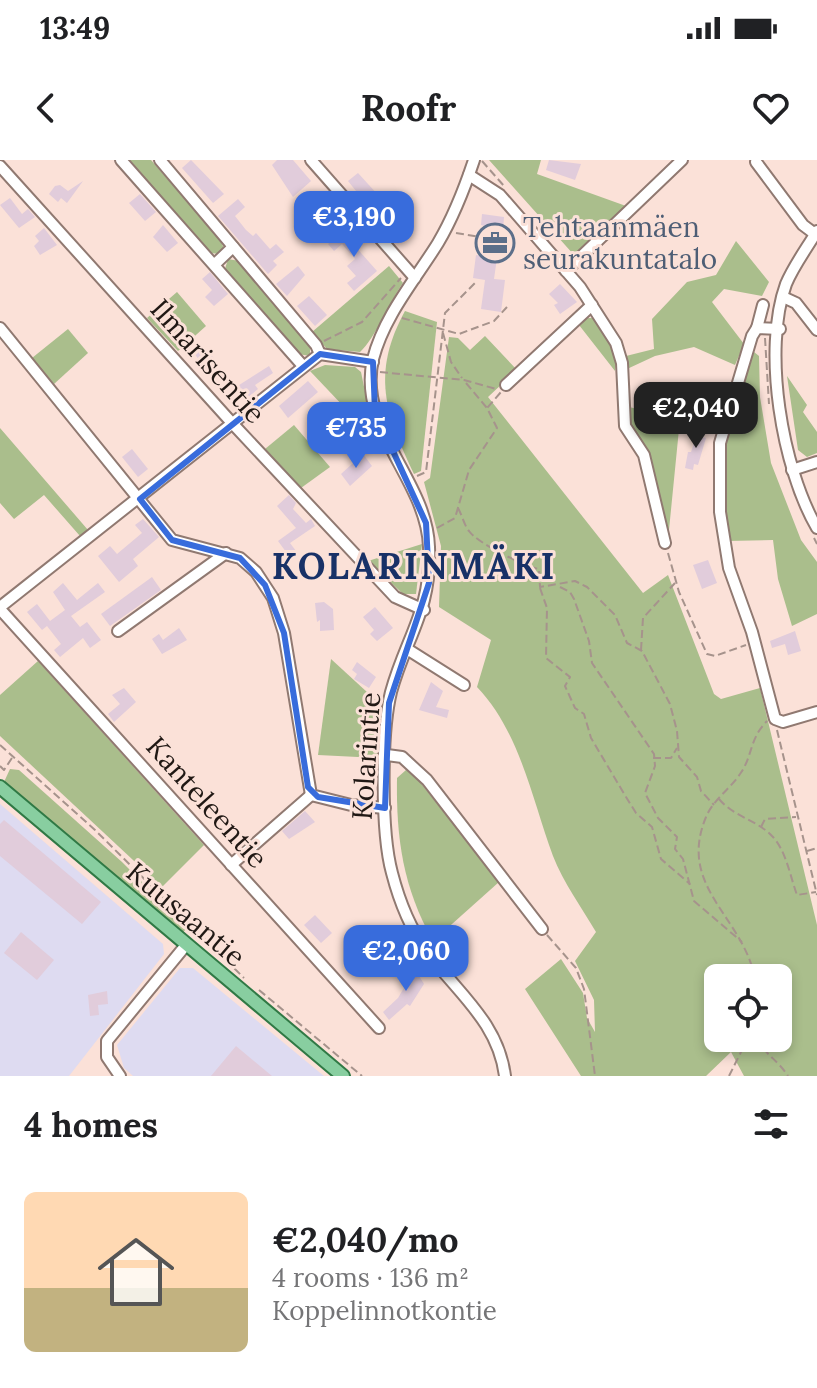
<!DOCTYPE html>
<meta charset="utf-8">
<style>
body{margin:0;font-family:Lora,serif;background:#f2f2f2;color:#202124;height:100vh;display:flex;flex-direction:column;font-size:30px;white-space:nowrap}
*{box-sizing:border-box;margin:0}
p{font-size:26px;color:#757577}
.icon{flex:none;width:44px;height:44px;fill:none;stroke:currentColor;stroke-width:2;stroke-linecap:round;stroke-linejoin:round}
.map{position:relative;height:916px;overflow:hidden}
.sheet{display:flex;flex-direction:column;background:#fff;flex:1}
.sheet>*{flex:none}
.buttons{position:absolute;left:704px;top:804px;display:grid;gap:16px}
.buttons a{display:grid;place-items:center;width:88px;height:88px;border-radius:12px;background:#fff;box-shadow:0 4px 12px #0003;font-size:40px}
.price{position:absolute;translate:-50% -68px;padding:0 18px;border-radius:16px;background:#386cdc;color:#fff;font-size:26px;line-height:52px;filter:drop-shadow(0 2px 4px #0008)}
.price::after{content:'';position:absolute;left:50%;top:48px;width:24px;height:18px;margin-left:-12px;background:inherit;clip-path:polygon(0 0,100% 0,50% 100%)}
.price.active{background:#222;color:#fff}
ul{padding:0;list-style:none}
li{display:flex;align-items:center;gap:24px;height:200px;padding:0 24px}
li+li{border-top:2px solid #e0e0e0}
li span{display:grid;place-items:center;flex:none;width:224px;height:160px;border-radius:12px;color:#555}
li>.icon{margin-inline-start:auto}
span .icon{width:96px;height:96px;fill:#fffc;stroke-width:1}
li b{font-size:34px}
h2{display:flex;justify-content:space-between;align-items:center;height:96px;padding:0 24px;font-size:34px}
.status{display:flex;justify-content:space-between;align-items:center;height:56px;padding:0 40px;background:#fff;direction:ltr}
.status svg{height:22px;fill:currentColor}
header{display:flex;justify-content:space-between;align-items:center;height:104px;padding:0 24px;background:#fff;font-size:36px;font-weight:700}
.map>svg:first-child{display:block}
.industrial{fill:#dedbf1}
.green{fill:#aabe8c;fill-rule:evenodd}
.building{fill:#e1ccdb}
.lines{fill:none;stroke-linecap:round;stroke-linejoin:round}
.minor-casing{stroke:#907971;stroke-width:14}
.major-casing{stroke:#307945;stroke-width:16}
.path{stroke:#a6938c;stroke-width:2;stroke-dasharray:8 4;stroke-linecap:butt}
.minor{stroke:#fff;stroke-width:10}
.major{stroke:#88cea0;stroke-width:12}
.marked{fill:none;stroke:#386cdc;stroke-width:6;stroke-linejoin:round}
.labels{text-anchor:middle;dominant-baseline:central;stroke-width:6;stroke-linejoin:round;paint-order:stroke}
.service-label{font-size:28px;fill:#4e5e75;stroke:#fbe1d8;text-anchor:start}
.street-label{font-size:28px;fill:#201814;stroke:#fbe1d8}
.district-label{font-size:36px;font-weight:bold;letter-spacing:2px;fill:#183167;stroke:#fbe1d8}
</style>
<div class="status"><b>13:49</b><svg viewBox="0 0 49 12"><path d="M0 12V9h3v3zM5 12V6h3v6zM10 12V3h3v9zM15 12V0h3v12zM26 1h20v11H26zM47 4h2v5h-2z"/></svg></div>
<header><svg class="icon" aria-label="back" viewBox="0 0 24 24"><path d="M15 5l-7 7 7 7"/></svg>Roofr<svg class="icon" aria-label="heart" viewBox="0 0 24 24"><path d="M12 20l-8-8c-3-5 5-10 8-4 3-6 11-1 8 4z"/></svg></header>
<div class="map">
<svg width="817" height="916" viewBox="0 0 817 916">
<rect width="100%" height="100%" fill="#fbe1d8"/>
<g class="industrial">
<path d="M0 644 163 784 164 794 69 916H0Z"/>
<path d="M180 808H193L324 916H133L124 908 117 885Z"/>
</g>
<g class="green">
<path d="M126 0H151L220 80 224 88 221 94 209 93Z"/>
<path d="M489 0H541L537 14 626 46 574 95Z"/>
<path d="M736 81 769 122 762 136 724 129 712 142 744 184 735 205 694 187 655 196 627 209 626 196 654 189 652 159 687 122 716 115Z"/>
<path d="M228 99 239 101 310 185V196L298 194 225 109Z"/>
<path d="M389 106 403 123C390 141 375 179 360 192L327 189 312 172Z"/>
<path d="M177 132 206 166 178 191 147 158Z"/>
<path d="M405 151 437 162 421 311 414 314C385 254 371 213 405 151Z"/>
<path d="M588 158H593C606 175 618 189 615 211L579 165Z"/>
<path d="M68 169 88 193 54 224 32 198Z"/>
<path d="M485 176 517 210 488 237 643 433 668 415 714 534 721 539 760 528 817 765V916H744L731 892 706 916H581L525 829 561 799 583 833 587 858 595 872 594 840 575 801 596 772C582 748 563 722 553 696 532 639 520 572 477 527L491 480 439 447 441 386 424 322 430 318 449 177 458 178 470 190ZM718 818H778V878H718Z"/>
<path d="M754 192 759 196 760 237 771 303 801 380 817 402V454L792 466 778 419 773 380 727 381 726 283Z"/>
<path d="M325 205 355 207 361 212 372 266 364 268 310 211Z"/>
<path d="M787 216 807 245 803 252 817 272V293L807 297 798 290Z"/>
<path d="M629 247 680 259 668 380 650 295 630 263Z"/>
<path d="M294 265 330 307 301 328 265 289Z"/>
<path d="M0 268 88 370 80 376 44 335 14 359 0 343Z"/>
<path d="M422 384 416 434H403L368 401Z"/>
<path d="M331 499 380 544 378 598 318 595Z"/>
<path d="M38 501 204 685 162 727 0 576V535Z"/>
<path d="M10 609 19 610 122 702 188 768 183 772 4 622Z"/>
<path d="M406 610 412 612 499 722 433 781C403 728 396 678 397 618Z"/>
</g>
<g class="building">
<path d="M191 0 224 34 213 43 182 8Z"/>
<path d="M277 0H293L311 21 293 37 272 5Z"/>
<path d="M549 0 581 4 575 20 546 10Z"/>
<path d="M358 13 389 47 377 57 348 21Z"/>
<path d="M83 21 67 43 61 38 58 42 49 34 55 26 60 25 68 31Z"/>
<path d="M140 34 156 52 145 61 129 43Z"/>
<path d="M10 38 22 54 28 49 35 57 19 68 0 45Z"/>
<path d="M238 39 245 47 235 56 246 70 253 76 256 73 270 89 276 84 284 92 273 101 277 105 268 114 218 56Z"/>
<path d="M329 42 339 53 321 69 310 56Z"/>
<path d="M482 54 504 57 503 70 509 71 506 100 497 98 494 119 505 120 501 152 481 149 485 120 473 118 476 95 481 96 485 66 481 65Z"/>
<path d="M163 65 178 83 167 92 153 77Z"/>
<path d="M44 68 57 85 40 95 34 86 39 81 35 76Z"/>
<path d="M347 68 358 81 354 85 377 111 354 131 347 123 356 116 347 106 355 99 342 84 334 91 328 84Z"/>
<path d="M298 106 305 115 287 136 276 124Z"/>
<path d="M210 112 228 134 214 146 205 137 212 130 202 119Z"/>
<path d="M560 124 577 142 560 154 554 145 558 143 549 134Z"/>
<path d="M309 136 327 155 315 166 297 146Z"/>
<path d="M203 186 220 205 209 214 194 193Z"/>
<path d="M269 206 273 213 255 225 258 229 246 239 236 227Z"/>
<path d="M308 221 318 232 288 258 279 246Z"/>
<path d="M700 265 704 266 702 277 706 278 698 305 694 304 693 310 685 308 688 292H691Z"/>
<path d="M132 289 148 309 138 317 122 297Z"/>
<path d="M363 294 372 306 350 326 341 314Z"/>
<path d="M289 335 296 343 293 349 306 363 311 359 315 366 290 383 296 391 289 396 278 381 296 368 277 346Z"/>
<path d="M143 359 159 377 133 399 138 406 119 422 98 396 110 386 117 394 142 373 135 365Z"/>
<path d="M708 400 717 423 702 429 693 405Z"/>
<path d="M152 417 161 430 110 466 101 454Z"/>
<path d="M63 423 77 440 98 423 105 432 71 456 80 467 87 462 101 480 90 488 83 478 60 497 54 490 61 484 47 466 42 470 27 452 37 444 50 461 65 450 53 432Z"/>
<path d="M324 442 333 449 334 470 320 471V460L317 462 315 443Z"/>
<path d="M375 447 393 468 377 481 370 474 374 470 363 457Z"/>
<path d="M179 468 187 480 162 494 152 479 159 474 163 480Z"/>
<path d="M795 471 801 491 788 495 785 484 772 488 770 481Z"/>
<path d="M357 502 376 517 369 528 354 519 357 514 352 510Z"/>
<path d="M431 522 443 531 436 547 449 550 447 558 419 550Z"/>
<path d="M124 528 136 542 114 562 108 554 120 544 112 535Z"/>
<path d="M305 651 315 662 289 679 282 671Z"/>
<path d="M4 660 101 742 82 764 0 696V664Z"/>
<path d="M315 755 332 773 321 783 304 765Z"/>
<path d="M21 772 54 800 37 820 4 793Z"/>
<path d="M413 806 424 824 410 846 407 844 389 860 383 852 398 838 405 826 399 819Z"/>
<path d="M107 831 108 844 98 845 99 855 90 856 88 835Z"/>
<path d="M236 886 272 916H211Z"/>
</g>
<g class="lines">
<defs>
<g id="minor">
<path d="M121 0 303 206"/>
<path d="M160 0 316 185 320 194"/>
<path d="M311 0 415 118"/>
<path d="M474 0C464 30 454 56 438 83 415 120 384 156 373 199 357 270 427 320 429 387 432 450 406 477 391 532 381 573 381 673 392 713 399 740 410 768 426 790 456 832 498 861 505 916"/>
<path d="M756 2 803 65 815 74"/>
<path d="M0 6 232 263 395 437 424 450"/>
<path d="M469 15 500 35 580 127 616 183 622 203 625 266 644 295 665 383"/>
<path d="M817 71C807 88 794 105 786 124 762 190 782 308 817 368"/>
<path d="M215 104 233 87"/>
<path d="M566 111 682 0"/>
<path d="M783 137 796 143 817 170"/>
<path d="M0 168 172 380 240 398 256 412 273 438 284 473 311 635 351 645 385 648"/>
<path d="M757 168 763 145"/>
<path d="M780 169 757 168 752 176 720 283V352L729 408 752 472 775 559 783 562 817 552"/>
<path d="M506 225 592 145"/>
<path d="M792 310 817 302"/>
<path d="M0 447 320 194 373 202"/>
<path d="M0 449 379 868"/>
<path d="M118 471 226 393"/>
<path d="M407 489 464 525"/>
<path d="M387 595 402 597 427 620 542 769"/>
<path d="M231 705 311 635"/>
<path d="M120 916 107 897V881L186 785"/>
</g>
<path id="major" d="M0 627 343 916"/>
</defs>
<use href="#minor" class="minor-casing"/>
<use href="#major" class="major-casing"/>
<g class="path">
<path d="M482 1 504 26"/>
<path d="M456 73 480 77"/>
<path d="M402 158 459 174 494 161 507 147"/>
<path d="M443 173 451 202 462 218"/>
<path d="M765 178 769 244"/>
<path d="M324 181 362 162 401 118"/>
<path d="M380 212 464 220 496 229"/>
<path d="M466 223 487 248"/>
<path d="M417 316 426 312 445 153 476 122"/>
<path d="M458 348C462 355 464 365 469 371 477 383 526 407 539 409L540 427 575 421 587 427 615 455 627 483 642 491 670 544 677 571 679 597 697 617 701 631 714 645"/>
<path d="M437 368 455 358 469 310 497 268 487 248 501 232"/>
<path d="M814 378 817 384"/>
<path d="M668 393 679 432 707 494 715 496 746 485"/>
<path d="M560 427 570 432 574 439 589 481 592 503 654 594 655 606 645 633 658 658 677 677 675 689 683 699 694 741 742 782"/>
<path d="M540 428 547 448 546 498 570 517 565 526 575 548 584 554 591 578 626 637 636 653 652 667 661 699 690 724"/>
<path d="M641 490 643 458 675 423"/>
<path d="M777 570 817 735"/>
<path d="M0 585 95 670 244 818"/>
<path d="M653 598H671L677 588"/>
<path d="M0 606 4 610 12 598"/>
<path d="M719 639C734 657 757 660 772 676 786 690 790 716 797 735L816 732"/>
<path d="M761 667 765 659 796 657"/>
<path d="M807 691 817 688"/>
<path d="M547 775 576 808 584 829 595 916"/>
<path d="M755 818C742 755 677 727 706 657 713 640 730 629 740 614 753 596 749 579 767 561"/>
<path d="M259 830 362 916"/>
<path d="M757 878C764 894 777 899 788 916"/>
<path d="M729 916 748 878"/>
</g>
<use href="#minor" class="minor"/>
<use href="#major" class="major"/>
</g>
<path class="marked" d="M320 194 373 202 375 252 426 363 429 423 389 543 385 648 318 637 308 627 284 473 265 425 240 398 172 380 140 339Z"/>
<defs>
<symbol id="office-ring" viewBox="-11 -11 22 22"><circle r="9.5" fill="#fbe1d8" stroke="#5c6f8a" stroke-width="1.5"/><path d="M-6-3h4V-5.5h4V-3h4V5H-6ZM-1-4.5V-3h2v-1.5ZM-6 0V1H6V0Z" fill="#5c6f8a"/></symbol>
</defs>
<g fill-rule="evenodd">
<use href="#office-ring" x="473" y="61" width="44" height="44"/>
</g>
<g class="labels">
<g class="service-label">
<text x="523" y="67">Tehtaanmäen<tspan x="523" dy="32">seurakuntatalo</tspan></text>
</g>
<g class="street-label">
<text transform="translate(208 201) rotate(48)">Ilmarisentie</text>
<text transform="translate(366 596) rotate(-86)">Kolarintie</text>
<text transform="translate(207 642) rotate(48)">Kanteleentie</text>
<text transform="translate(186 754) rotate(40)">Kuusaantie</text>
</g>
<g class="district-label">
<text x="414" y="406">KOLARINMÄKI</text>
</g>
</g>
</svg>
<div class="buttons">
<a><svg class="icon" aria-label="locate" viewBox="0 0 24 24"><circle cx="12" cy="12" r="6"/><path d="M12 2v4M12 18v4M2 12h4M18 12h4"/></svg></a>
</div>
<b class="price" style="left:354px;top:99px">€3,190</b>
<b class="price active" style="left:696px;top:290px">€2,040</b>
<b class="price" style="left:356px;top:310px">€735</b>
<b class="price" style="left:406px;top:833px">€2,060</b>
</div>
<section class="sheet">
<h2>4 homes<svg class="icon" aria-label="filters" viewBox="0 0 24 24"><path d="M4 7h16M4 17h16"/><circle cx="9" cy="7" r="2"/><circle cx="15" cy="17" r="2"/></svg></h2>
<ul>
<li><span style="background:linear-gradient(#ffd9b3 60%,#c2b280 0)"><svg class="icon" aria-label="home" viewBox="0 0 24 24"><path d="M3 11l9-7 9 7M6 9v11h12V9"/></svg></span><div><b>€2,040/mo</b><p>4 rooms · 136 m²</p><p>Koppelinnotkontie</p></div></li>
</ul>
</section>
